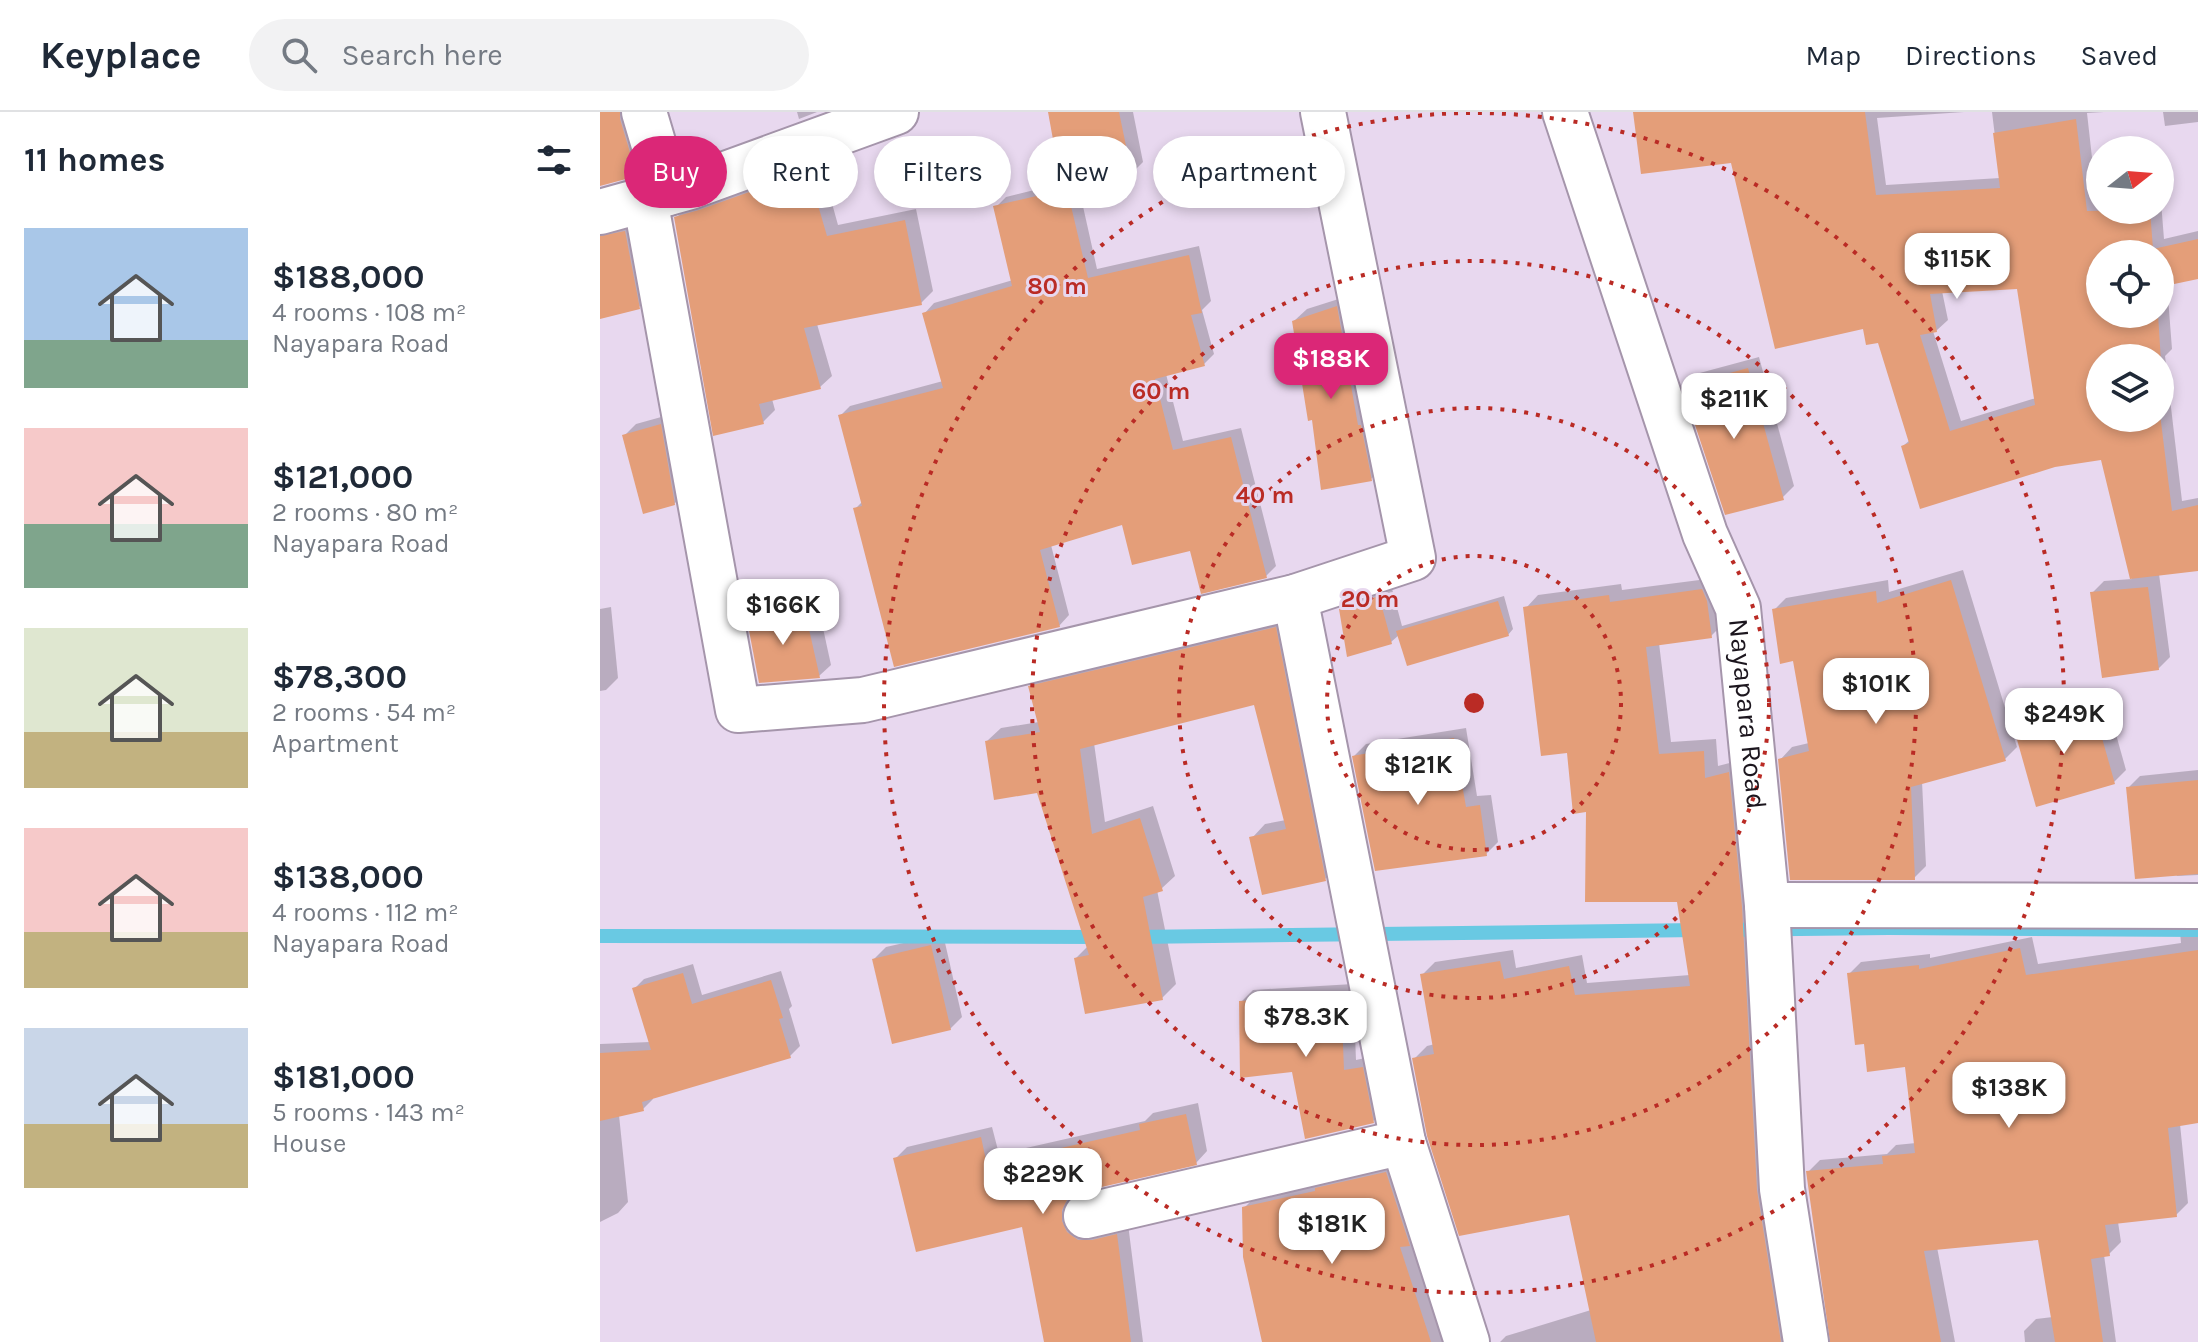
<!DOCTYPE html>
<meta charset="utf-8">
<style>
body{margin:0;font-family:Karla,sans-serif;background:#f2f2f3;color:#1f2937;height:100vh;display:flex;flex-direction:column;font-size:30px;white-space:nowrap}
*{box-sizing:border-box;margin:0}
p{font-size:26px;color:#747a83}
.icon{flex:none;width:44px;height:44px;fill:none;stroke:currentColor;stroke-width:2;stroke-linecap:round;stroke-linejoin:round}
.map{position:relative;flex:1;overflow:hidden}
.details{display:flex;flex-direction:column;background:#fff;width:600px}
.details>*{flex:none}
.guide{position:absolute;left:24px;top:24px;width:760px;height:72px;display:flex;gap:16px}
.needle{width:52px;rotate:73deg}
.controls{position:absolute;left:1486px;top:24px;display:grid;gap:16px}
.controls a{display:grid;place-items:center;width:88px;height:88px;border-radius:50%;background:#fff;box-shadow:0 4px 12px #0003;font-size:40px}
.price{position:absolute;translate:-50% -68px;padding:0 18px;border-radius:16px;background:#fff;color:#222;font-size:26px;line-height:52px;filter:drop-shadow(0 2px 4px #0008)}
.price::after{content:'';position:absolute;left:50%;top:48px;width:24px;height:18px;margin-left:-12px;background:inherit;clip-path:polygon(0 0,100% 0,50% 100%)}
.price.current{background:#db2777;color:#fff}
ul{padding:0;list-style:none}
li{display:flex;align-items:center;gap:24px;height:200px;padding:0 24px}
li span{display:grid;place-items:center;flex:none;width:224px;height:160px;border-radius:0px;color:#555}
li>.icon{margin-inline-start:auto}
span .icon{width:96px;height:96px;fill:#fffc;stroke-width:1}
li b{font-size:34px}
h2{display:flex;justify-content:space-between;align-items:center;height:96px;padding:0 24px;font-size:34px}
.chip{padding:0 28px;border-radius:36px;background:#fff;box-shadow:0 4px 12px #0003;font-size:28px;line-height:72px}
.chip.current{background:#db2777;color:#fff}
header{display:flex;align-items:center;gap:48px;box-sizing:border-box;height:112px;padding:0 40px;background:#fff;border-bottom:2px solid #e0e1e3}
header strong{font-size:38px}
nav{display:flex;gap:44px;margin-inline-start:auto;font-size:28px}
.search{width:560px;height:72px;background:#f2f2f3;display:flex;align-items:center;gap:20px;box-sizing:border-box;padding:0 28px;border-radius:44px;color:#747a83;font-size:30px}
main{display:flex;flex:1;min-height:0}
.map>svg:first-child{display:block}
.shadow{fill:#0003;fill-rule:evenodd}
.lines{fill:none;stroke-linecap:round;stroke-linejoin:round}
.stream{stroke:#69c9e3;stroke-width:14}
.building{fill:#e49e79;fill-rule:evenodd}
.minor-casing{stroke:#a595ab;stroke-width:48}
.minor{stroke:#fff;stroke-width:44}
.ring{fill:none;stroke:#ba2b25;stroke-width:4;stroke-dasharray:4 8}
.labels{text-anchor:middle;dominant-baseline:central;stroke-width:6;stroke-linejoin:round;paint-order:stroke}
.street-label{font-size:28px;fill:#1c161e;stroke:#e8d8ef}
.centre{fill:#ba2b25;stroke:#e8d8ef;stroke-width:4}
.ring-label{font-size:24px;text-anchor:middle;font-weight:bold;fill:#ba2b25;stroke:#e8d8ef;stroke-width:6;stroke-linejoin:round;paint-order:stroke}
</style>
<header>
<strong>Keyplace</strong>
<div class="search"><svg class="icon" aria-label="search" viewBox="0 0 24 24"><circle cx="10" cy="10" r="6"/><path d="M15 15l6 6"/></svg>Search here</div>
<nav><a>Map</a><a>Directions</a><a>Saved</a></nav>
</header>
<main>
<section class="details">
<h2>11 homes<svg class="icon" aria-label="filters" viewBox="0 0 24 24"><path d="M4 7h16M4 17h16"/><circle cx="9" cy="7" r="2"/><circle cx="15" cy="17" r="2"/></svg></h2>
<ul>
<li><span style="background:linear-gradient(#a9c7e8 70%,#7fa58c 0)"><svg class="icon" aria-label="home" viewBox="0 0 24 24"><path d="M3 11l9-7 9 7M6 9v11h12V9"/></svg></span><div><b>$188,000</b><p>4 rooms · 108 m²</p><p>Nayapara Road</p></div></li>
<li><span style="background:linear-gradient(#f6c9c9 60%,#7fa58c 0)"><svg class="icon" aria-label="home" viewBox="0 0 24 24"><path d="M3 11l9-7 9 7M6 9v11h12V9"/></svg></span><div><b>$121,000</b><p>2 rooms · 80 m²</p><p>Nayapara Road</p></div></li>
<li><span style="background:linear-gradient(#dfe7d0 65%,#c2b280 0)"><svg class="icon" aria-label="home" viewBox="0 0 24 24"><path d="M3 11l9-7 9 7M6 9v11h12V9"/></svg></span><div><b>$78,300</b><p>2 rooms · 54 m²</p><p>Apartment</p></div></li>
<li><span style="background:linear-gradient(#f6c9c9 65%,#c2b280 0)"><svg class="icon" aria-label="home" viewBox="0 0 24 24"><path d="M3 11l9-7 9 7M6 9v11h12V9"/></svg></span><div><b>$138,000</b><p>4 rooms · 112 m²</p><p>Nayapara Road</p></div></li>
<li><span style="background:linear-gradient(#c9d6e8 60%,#c2b280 0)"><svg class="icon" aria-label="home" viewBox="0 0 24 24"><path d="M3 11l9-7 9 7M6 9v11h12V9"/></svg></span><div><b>$181,000</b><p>5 rooms · 143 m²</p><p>House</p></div></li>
</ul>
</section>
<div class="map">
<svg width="1598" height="1230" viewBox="0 0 1598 1230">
<rect width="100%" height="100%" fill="#e8d8ef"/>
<g class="shadow">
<path d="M0 0H36L50 47 36 62 0 72Z"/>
<path d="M197 0H217L199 7Z"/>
<path d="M450 0H533L543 50 531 62 478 72 497 157 599 134 611 189 602 198 614 242 604 252 566 262 583 329 641 316 676 454 666 464 523 410 451 433 469 503 459 514 255 397 263 389 240 304 250 294 343 269 324 202 334 191 413 168 396 95 406 85 463 71Z"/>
<path d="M1035 0H1364L1277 6 1286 73 1400 66 1392 0H1504L1487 1 1497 90 1500 89V98H1560V77L1564 127 1598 119V165L1567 172 1572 237 1565 244 1582 389 1598 386V457L1559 462 1570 545 1558 557 1492 481 1504 469 1532 467 1502 346 1455 353 1303 334 1310 328 1280 229 1265 215 1132 49ZM1500 142H1560V202H1500ZM1418 175 1436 286 1361 309 1333 219H1336L1348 208 1342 179ZM1500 246H1560V306H1500Z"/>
<path d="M1563 0H1598V10L1565 14Z"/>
<path d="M220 48 238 113 316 97 333 179 321 191 217 212 232 264 220 275 172 287 175 298 163 310 76 106 88 94Z"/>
<path d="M0 105 40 106 53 180 39 195 0 205Z"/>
<path d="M748 184 783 355 771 367 714 306 694 209 707 197Z"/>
<path d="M1159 245 1194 374 1182 386 1084 274 1096 262Z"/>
<path d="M72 302 86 380 74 392 24 324 36 312Z"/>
<path d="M1363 458 1417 635 1405 647 1322 669 1326 754 1314 766 1180 648 1192 635 1209 631 1195 547 1174 498 1186 486 1288 468 1289 480Z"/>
<path d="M1115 466 1124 511 1111 524 1059 531 1071 630 1116 627 1118 654 1141 648 1196 1230H900L906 1224 991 1198 971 1100 814 947 827 934 835 932 822 863 835 850 913 838 916 856 982 843 987 871 1090 863 1079 788 988 698 926 496 938 483 1021 472 1022 478Z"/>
<path d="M791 473 802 514 904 484 913 517 908 523H799L791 530 741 498 753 485Z"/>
<path d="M216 484 231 553 219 564 149 509 161 497Z"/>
<path d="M11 495 18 566 6 578 0 579V497Z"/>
<path d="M689 503 738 754 725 767 652 726 665 712 686 708 656 591 494 631 505 710 553 694 575 764 561 777 557 778 576 872 562 886 476 846 488 834 439 679 387 629 401 616 439 610 431 575 444 561Z"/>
<path d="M1505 583 1526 658 1514 670 1438 692 1416 617 1428 605Z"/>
<path d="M866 616 877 684 891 683 898 730 886 742 754 644 766 632Z"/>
<path d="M1598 658V763L1577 764 1528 676 1540 664Z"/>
<path d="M1592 808H1598V1009L1580 1012 1588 1091 1576 1103 1518 1110 1521 1130 1509 1142 1504 1143 1516 1230H1425L1424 1219 1436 1207 1453 1205 1440 1125 1337 1135 1355 1230H1232L1208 1060 1220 1048 1287 1042 1296 1033 1316 1031 1307 953 1266 929 1249 862 1261 850 1330 842V846L1432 825 1438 852 1581 831 1580 820Z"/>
<path d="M343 822 362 905 350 917 274 847 286 835Z"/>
<path d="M93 852 102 883 181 859 192 894 189 897 200 934 190 944 53 985V987L43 997 19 1003 28 1090 18 1101 0 1110V932L50 930 34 877 44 867Z"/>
<path d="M753 872 756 948 774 944 785 997 773 1009 693 958 641 890 653 878Z"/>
<path d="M598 991 607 1039 596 1051 480 1078 473 1083V1098L528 1112 543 1230H446L424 1112 295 1047 307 1035 392 1015 399 1042 545 1009 553 1001Z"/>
<path d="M799 1048 847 1230H664L644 1096 657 1083Z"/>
</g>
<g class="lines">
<g class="stream">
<path d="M1126 818 1289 816 1598 818"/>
<path d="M0 824 502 825"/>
<path d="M534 825 1098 818"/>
</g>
</g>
<g class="building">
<path d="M0 0H20V7L37 64 0 74Z"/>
<path d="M448 0H519L532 63 462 77Z"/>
<path d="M1033 0H1265L1276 83 1400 76 1393 21 1476 7 1487 99 1550 98 1553 137 1598 127V167L1560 175V142H1500V202H1558L1561 250 1560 246H1500V306H1560V302L1572 399 1598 393V459L1530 467 1501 348 1455 355 1320 397 1301 334 1309 331 1278 231 1266 233 1263 217 1175 237 1131 51 1041 62ZM1417 177 1435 293 1350 319 1320 223 1337 220 1330 182Z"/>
<path d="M208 59 227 124 305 108 322 193 204 216 221 277 159 292 164 312 113 324 74 105 99 98Z"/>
<path d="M467 77 488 166 589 143 602 201 591 203 605 254 555 267 573 338 631 325 667 466 601 482 590 439 532 453 522 413 440 438 460 515 294 555 253 396 262 394 238 303 343 276 322 201 412 174 393 94Z"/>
<path d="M25 119 40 197 0 207V124Z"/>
<path d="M737 194 758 313H761L772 369 721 378 712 308 708 309 692 209Z"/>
<path d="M1148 256 1184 388 1125 403 1082 274Z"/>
<path d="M61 312 75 393 43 402 22 323Z"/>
<path d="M1351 468 1406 649 1311 675 1315 768H1190L1178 647 1209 639 1193 549 1180 552 1172 497 1276 479 1277 491Z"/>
<path d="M1548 475 1559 558 1502 566 1490 480Z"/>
<path d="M1102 477 1107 489 1112 526 1046 535 1059 642 1104 639 1105 666 1129 660 1142 795 1157 1078 1181 1230H996L969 1103 859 1124 827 1024 812 946 834 942 820 862 900 849 904 867 969 854 975 883 1090 874 1077 790H985L986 700 973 702 967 641 941 644 923 495 1009 483 1010 490Z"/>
<path d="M779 484 792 532 747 545 739 497Z"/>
<path d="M898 489 909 524 807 554 796 519Z"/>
<path d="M204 495 220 566 159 571 147 508Z"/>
<path d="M676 515 726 769 662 783 649 725 686 717 654 593 480 637 492 722 540 706 563 779 543 785 563 888 485 902 474 846 489 843 437 681 394 688 385 629 440 620 428 574Z"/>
<path d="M1493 594 1515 672 1436 695 1414 617Z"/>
<path d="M854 626 866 695 880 693 887 744 775 759 752 644Z"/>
<path d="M1598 668V762L1535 767 1526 675Z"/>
<path d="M331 833 351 918 292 932 272 847Z"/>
<path d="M1420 836 1426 863 1598 838V1011L1568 1016 1577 1105 1505 1113 1510 1144 1491 1147 1503 1230H1455L1438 1128 1324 1139 1341 1230H1230L1206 1059 1283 1052 1282 1044 1315 1041 1305 955 1267 960 1264 932 1255 933 1247 861 1319 853V857Z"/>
<path d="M83 861 92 892 171 868 183 906 179 907 191 946 42 990 44 999 0 1009V941L51 938 32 876Z"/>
<path d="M741 883 744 958 763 955 774 1011 705 1027 692 960 640 966 639 889Z"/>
<path d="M586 1002 597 1053 480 1080 468 1086 462 1098V1109L467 1120 478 1128H492L517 1122 531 1230H444L422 1115 316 1140 293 1046 381 1025 387 1053 540 1018 539 1012Z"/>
<path d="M786 1060 810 1134 800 1135 831 1230H662L643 1145 642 1095 715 1079V1076Z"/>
</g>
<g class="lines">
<defs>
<g id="minor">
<path d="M44 0 68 81"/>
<path id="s1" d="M965 0 1105 422 1138 496 1167 793 1182 1077 1206 1230"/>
<path d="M45 87 138 598 263 588 695 485 813 446 723 0"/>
<path d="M0 100 90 75 296 0"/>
<path d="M695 485 803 1030 867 1230"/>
<path d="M1167 793 1598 794"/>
<path d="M486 1104 803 1030"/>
</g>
</defs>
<use href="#minor" class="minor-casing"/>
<use href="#minor" class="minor"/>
</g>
<g class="ring">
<circle cx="874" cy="591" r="147"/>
<circle cx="874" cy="591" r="295"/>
<circle cx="874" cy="591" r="442"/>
<circle cx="874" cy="591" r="590"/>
</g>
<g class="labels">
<g class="street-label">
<text stroke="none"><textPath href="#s1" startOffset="632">Nayapara Road</textPath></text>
</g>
</g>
<circle cx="874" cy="591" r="12" class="centre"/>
<g class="ring-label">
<text x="457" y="182">80 m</text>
<text x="561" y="287">60 m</text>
<text x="665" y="391">40 m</text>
<text x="770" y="495">20 m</text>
</g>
</svg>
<div class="controls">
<a><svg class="needle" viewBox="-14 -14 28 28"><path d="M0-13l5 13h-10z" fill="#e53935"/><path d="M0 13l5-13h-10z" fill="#747a83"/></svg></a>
<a><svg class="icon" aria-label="locate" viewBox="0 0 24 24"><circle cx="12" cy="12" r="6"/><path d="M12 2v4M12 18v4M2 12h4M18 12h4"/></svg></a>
<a><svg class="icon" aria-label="layers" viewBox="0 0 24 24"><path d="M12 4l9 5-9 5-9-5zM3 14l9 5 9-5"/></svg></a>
</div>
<b class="price" style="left:1357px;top:189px">$115K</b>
<b class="price current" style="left:731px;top:289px">$188K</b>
<b class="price" style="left:1134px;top:329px">$211K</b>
<b class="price" style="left:183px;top:535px">$166K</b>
<b class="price" style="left:1276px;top:614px">$101K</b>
<b class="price" style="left:1464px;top:644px">$249K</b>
<b class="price" style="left:818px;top:695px">$121K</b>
<b class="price" style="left:706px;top:947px">$78.3K</b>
<b class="price" style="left:1409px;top:1018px">$138K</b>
<b class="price" style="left:443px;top:1104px">$229K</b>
<b class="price" style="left:732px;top:1154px">$181K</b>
<div class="guide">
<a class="chip current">Buy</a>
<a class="chip">Rent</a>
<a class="chip">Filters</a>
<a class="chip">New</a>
<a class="chip">Apartment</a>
</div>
</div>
</main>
